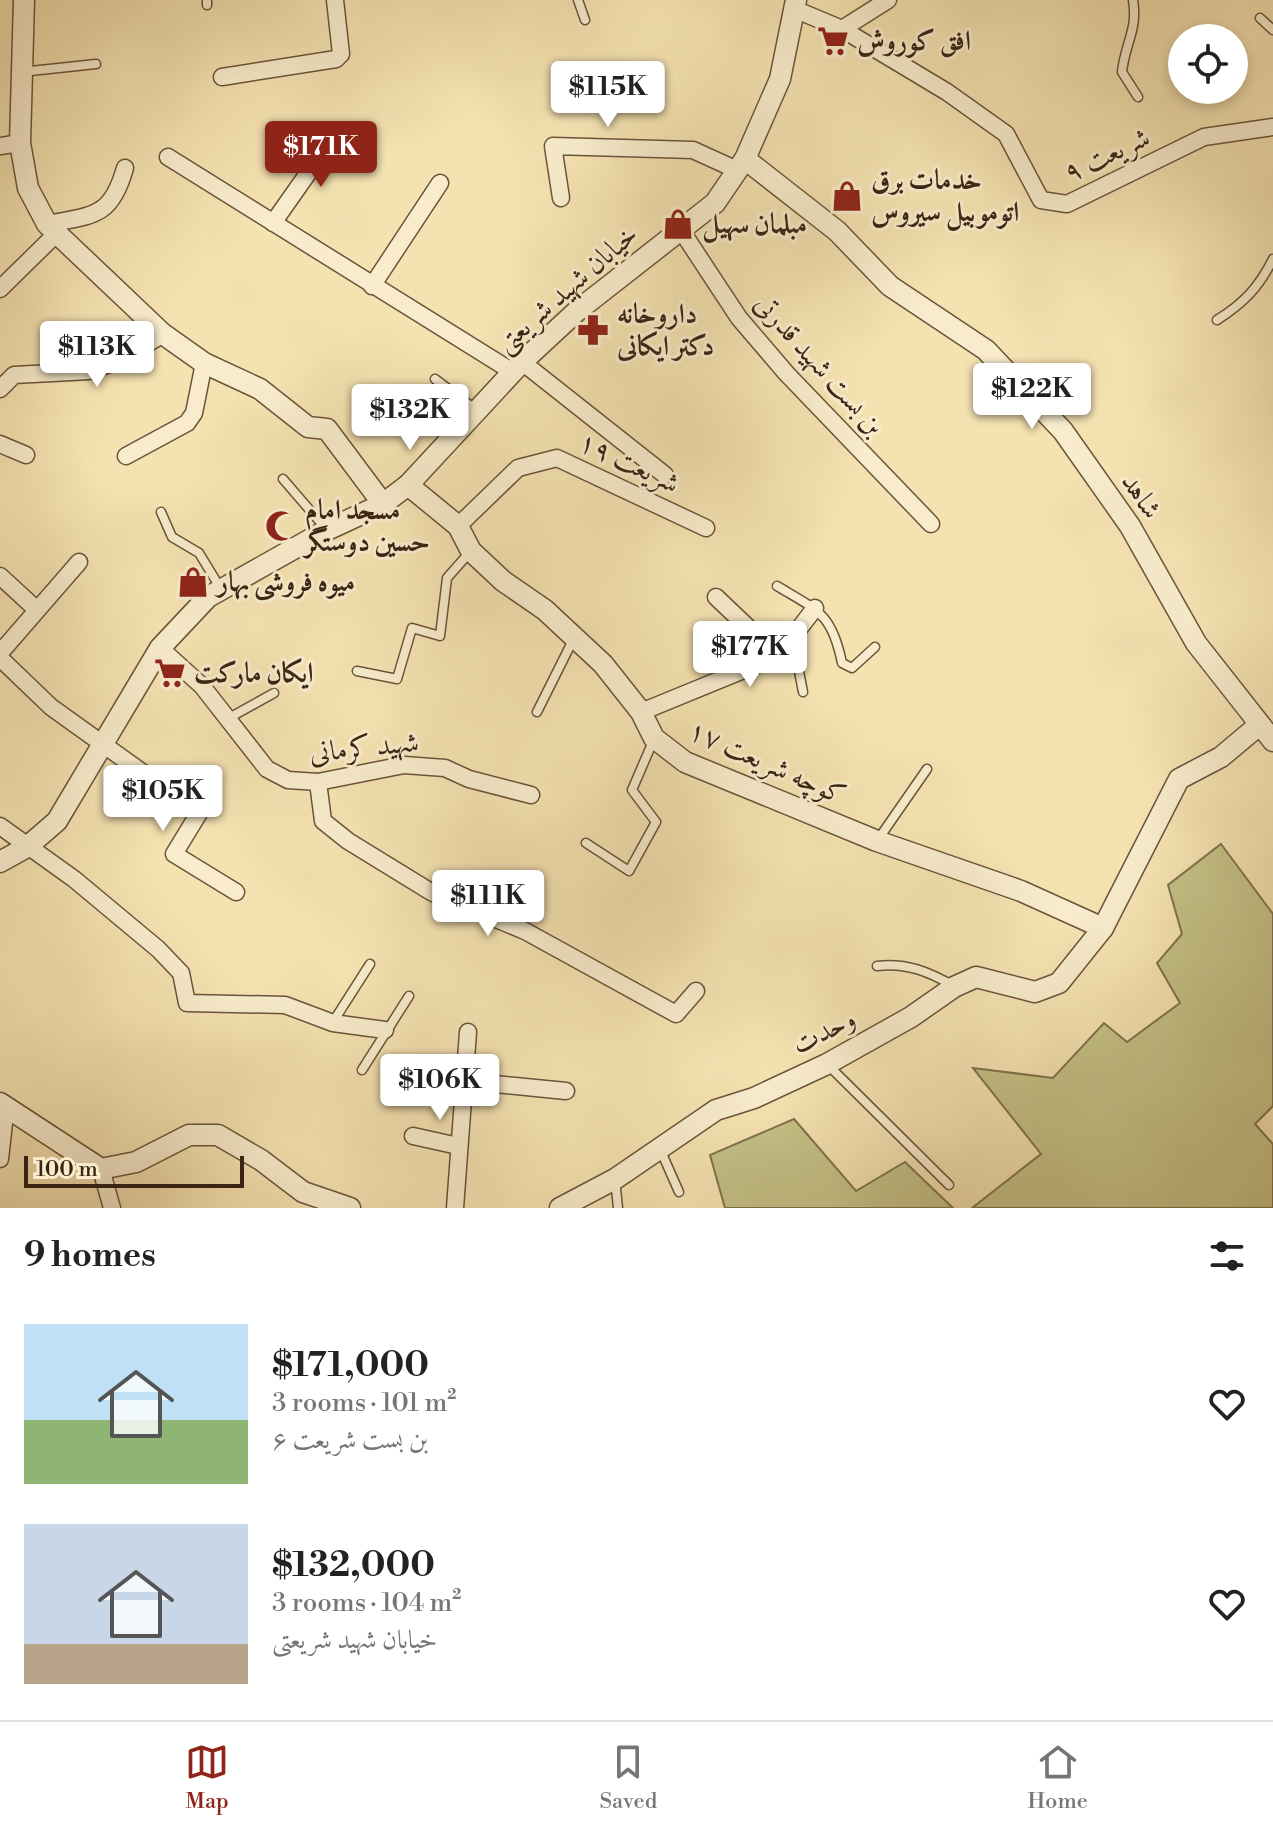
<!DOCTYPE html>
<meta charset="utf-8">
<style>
body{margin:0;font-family:"Libre Bodoni",Amiri,serif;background:#f6f6f6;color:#222;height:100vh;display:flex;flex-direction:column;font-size:30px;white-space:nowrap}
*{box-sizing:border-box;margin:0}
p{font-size:26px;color:#767676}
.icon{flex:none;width:44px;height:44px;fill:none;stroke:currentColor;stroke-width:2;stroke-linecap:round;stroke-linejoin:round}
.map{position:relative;height:1208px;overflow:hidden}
.drawer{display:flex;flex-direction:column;background:#fff;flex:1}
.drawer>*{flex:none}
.controls{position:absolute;left:1168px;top:24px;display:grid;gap:16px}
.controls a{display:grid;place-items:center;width:80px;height:80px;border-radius:50%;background:#fff;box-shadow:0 4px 12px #0003;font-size:40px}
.scale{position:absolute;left:24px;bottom:20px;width:220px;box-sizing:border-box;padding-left:8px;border:4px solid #3b2414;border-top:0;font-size:22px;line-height:28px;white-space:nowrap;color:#3b2414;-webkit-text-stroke:6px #f8eccc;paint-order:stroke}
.price{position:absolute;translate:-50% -68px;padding:0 18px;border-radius:8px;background:#fff;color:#222;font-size:26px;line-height:52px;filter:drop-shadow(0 2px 4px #0008)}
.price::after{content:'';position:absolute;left:50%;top:48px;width:24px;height:18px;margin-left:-12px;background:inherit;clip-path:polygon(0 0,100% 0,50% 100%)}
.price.current{background:#8f2418;color:#fff}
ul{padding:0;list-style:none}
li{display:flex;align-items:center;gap:24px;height:200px;padding:0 24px}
li span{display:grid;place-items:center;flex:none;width:224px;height:160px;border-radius:0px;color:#555}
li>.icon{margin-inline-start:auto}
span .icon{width:96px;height:96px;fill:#fffc;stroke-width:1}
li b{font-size:34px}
h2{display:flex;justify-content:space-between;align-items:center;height:96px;padding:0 24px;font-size:34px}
.tabs{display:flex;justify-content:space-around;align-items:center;height:112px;border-top:2px solid #e0e0e0;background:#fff;font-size:22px;color:#767676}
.tabs a{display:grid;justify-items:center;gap:4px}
.tabs .current{color:#8f2418}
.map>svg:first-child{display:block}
.green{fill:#c4c186;stroke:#80724d;stroke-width:2}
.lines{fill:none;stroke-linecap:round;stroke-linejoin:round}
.service-casing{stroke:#6a543b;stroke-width:11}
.minor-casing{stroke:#6a543b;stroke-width:19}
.tertiary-casing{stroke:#6a543b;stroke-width:23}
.service{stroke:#f8eccc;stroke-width:8}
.minor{stroke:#f8eccc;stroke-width:16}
.tertiary{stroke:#f8eccc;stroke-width:20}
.labels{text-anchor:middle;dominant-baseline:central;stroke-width:6;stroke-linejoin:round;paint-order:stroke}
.poi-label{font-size:28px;font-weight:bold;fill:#3b2414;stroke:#f8eccc;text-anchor:start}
.street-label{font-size:28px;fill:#3b2414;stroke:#f8eccc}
</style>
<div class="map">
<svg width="1273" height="1208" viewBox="0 0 1273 1208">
<rect width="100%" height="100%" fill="#f5e2b1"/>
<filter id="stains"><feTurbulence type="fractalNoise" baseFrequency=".0025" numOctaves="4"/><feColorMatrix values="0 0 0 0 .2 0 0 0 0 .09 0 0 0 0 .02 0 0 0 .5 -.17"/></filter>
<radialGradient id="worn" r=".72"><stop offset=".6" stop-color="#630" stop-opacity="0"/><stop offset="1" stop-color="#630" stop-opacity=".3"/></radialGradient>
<g class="green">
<path d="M1221 844 1273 914V1106L1255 1124 1273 1144V1208H972L1041 1154 973 1068 1053 1078 1104 1023 1127 1042 1180 1003 1157 963 1182 934 1168 885Z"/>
<path d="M794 1119 856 1191 905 1162 953 1208H725L710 1155Z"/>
</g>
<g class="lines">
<defs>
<g id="service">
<path d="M207 0V5"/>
<path d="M578 0 585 20"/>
<path d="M1133 0C1138 30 1125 43 1122 72L1138 97"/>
<path d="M1260 18 1273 30"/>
<path d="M21 72 96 64"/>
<path d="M1217 320C1244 303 1259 287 1273 259"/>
<path d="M435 379 475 409"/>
<path d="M283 479 327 530"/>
<path d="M161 512 172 537 199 553 221 589"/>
<path d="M777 586C819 611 832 614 842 663L852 668 875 647"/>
<path d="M793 640 803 692"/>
<path d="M357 671 397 679 412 628 440 636 447 578 470 552"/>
<path d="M537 712 574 638"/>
<path d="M229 718 274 693"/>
<path d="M877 841 927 769"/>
<path d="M586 843 629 871 656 822 632 790 654 739"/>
<path d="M877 966C906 962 929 972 954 986"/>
<path d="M333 1022 370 964"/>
<path d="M827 1064 949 1185"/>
<path d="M362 1070 409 996"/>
<path d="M660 1149 679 1192"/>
<path d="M615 1179 618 1208"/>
</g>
<g id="minor">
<path d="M794 9 842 29 947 92 1006 134 1041 200 1067 204 1204 137 1273 127"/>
<path d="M842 29 888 0"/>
<path d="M222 77 336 59 341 54 335 0"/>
<path d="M0 146 20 143"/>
<path d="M168 157 513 372"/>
<path d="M561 198 553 146 693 150 737 170"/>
<path d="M273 223 337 132"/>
<path d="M47 224C93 215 111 218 125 168"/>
<path d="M681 230 739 318 786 373 931 524"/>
<path d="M372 286 440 183"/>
<path d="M0 289 57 233"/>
<path d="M522 362 665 475"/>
<path d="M0 389 14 375 89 371 123 359 163 334"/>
<path d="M0 444 26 455"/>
<path d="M126 456 187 423 194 413 204 363"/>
<path d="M458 526 518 468 557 458 706 528"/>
<path d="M0 576 37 610"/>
<path d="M716 597 778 656"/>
<path d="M160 648 202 686 267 769 288 780 318 782 404 765 445 768 469 779 531 795"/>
<path d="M0 653 79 562"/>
<path d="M0 658 51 707 199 813 174 854 236 892"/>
<path d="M641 712 778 656 815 608"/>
<path d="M318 782 323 821 348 841 431 892 525 931 676 1014 696 991"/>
<path d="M0 826 74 879 158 949 181 973 187 1003 285 1005 333 1023 385 1030"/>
<path d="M464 1081 566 1091"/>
<path d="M413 1136 458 1146"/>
<path d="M0 1159 6 1105"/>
<path d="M101 1169 112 1208"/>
<path d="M455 1208 468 1032"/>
</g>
<g id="tertiary">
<path d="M24 0 20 143 28 188 47 224 163 334 204 363 260 389 308 427 327 429 383 504"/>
<path d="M745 159 837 231 890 286 986 350 1063 431 1130 526 1196 643 1273 741"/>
<path d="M408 485 458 526 471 551 503 581 545 610 603 664 641 712 654 738 685 762 877 841 1021 891 1103 928"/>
<path d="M0 862 27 847 57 821 160 648 208 597 327 530 383 504 408 485 522 362 577 311 715 203 745 159 780 79 796 0"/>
<path d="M0 1103 101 1169 136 1162 189 1135H218L261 1160 303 1192 350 1208"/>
<path d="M560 1208 615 1179 716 1110 754 1098 827 1064 911 1017 954 987 976 977 1035 992 1059 983 1103 928 1179 779 1221 757 1258 726"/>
</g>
</defs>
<use href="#service" class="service-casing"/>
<use href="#minor" class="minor-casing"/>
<use href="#tertiary" class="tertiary-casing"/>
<use href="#service" class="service"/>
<use href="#minor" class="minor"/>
<use href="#tertiary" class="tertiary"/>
</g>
<defs>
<symbol id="supermarket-bare" viewBox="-9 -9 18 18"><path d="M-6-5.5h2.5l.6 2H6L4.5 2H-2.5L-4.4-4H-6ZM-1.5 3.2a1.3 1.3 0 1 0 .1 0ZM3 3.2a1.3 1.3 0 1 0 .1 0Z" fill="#8f2418" stroke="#f8eccc" stroke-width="2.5" paint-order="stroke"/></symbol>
<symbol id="shop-bare" viewBox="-9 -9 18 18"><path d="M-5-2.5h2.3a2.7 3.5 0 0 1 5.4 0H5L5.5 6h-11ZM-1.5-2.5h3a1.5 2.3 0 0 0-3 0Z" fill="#8f2418" stroke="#f8eccc" stroke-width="2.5" paint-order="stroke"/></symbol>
<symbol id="pharmacy-bare" viewBox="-9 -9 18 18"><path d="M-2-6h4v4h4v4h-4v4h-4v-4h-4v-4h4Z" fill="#8f2418" stroke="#f8eccc" stroke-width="2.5" paint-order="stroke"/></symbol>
<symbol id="mosque-bare" viewBox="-9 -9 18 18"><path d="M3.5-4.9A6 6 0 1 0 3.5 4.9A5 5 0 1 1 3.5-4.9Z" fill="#8f2418" stroke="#f8eccc" stroke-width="2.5" paint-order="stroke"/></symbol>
</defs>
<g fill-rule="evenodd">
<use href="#supermarket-bare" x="811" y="19" width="44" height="44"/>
<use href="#shop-bare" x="825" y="174" width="44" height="44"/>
<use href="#shop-bare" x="656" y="202" width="44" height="44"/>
<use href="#pharmacy-bare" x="571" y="308" width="44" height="44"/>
<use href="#mosque-bare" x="259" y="504" width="44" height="44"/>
<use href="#shop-bare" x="171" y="560" width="44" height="44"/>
<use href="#supermarket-bare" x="148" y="651" width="44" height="44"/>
</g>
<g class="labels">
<g class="poi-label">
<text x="857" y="41">افق کوروش</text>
<text x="871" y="180">خدمات برق<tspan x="871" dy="32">اتوموبیل سیروس</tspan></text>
<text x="702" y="224">مبلمان سهیل</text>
<text x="617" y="314">داروخانه<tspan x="617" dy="32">دکتر ایکانی</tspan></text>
<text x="305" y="510">مسجد امام<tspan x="305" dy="32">حسین دوستگر</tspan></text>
<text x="217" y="582">میوه فروشی بهار</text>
<text x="194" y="673">ایکان مارکت</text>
</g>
<g class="street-label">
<text transform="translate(1107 155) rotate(-25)">شریعت ۹</text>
<text transform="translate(567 289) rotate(-41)">خیابان شهید شریعتی</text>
<text transform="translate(819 365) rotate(48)">بن بست شهید قدرتی</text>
<text transform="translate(629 463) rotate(25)">شریعت ۱۹</text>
<text transform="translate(1141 496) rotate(56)">شاهد</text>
<text transform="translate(364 748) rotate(-6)">شهید کرمانی</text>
<text transform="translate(767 763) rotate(24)">کوچه شریعت ۱۷</text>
<text transform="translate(824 1032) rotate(-27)">وحدت</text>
</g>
</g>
<rect width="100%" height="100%" filter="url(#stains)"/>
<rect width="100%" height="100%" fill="url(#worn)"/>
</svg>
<div class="controls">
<a><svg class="icon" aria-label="locate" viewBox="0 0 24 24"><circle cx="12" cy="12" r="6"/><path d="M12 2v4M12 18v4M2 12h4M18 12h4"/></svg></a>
</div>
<div class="scale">100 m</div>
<b class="price" style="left:608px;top:129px">$115K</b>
<b class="price current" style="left:321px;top:189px">$171K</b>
<b class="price" style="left:97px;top:389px">$113K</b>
<b class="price" style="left:1032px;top:431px">$122K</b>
<b class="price" style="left:410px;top:452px">$132K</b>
<b class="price" style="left:750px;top:689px">$177K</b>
<b class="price" style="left:163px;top:833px">$105K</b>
<b class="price" style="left:488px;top:938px">$111K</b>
<b class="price" style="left:440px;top:1122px">$106K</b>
</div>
<section class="drawer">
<h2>9 homes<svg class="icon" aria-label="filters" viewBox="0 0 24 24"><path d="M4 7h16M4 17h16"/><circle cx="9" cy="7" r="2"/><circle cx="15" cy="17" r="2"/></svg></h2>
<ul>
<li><span style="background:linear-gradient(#bfe0f5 60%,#8fb573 0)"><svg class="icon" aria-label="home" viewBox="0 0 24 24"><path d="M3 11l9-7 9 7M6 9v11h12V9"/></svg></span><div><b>$171,000</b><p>3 rooms · 101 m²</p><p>بن بست شریعت ۶</p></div><svg class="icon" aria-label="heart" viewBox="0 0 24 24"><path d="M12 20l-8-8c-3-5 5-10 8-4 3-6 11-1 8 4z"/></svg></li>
<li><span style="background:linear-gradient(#c9d6e8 75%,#b9a48a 0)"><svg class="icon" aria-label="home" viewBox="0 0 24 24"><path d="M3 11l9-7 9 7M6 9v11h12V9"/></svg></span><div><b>$132,000</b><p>3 rooms · 104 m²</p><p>خیابان شهید شریعتی</p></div><svg class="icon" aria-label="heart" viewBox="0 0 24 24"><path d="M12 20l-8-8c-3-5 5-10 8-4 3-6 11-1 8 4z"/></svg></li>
</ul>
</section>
<nav class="tabs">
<a class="current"><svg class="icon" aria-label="map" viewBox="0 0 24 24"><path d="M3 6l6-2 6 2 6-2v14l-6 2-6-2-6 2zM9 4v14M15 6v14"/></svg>Map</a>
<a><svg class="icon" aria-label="saved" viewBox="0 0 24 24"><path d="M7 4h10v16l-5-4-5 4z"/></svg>Saved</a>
<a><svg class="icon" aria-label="home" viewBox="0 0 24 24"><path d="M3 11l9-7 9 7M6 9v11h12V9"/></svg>Home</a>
</nav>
